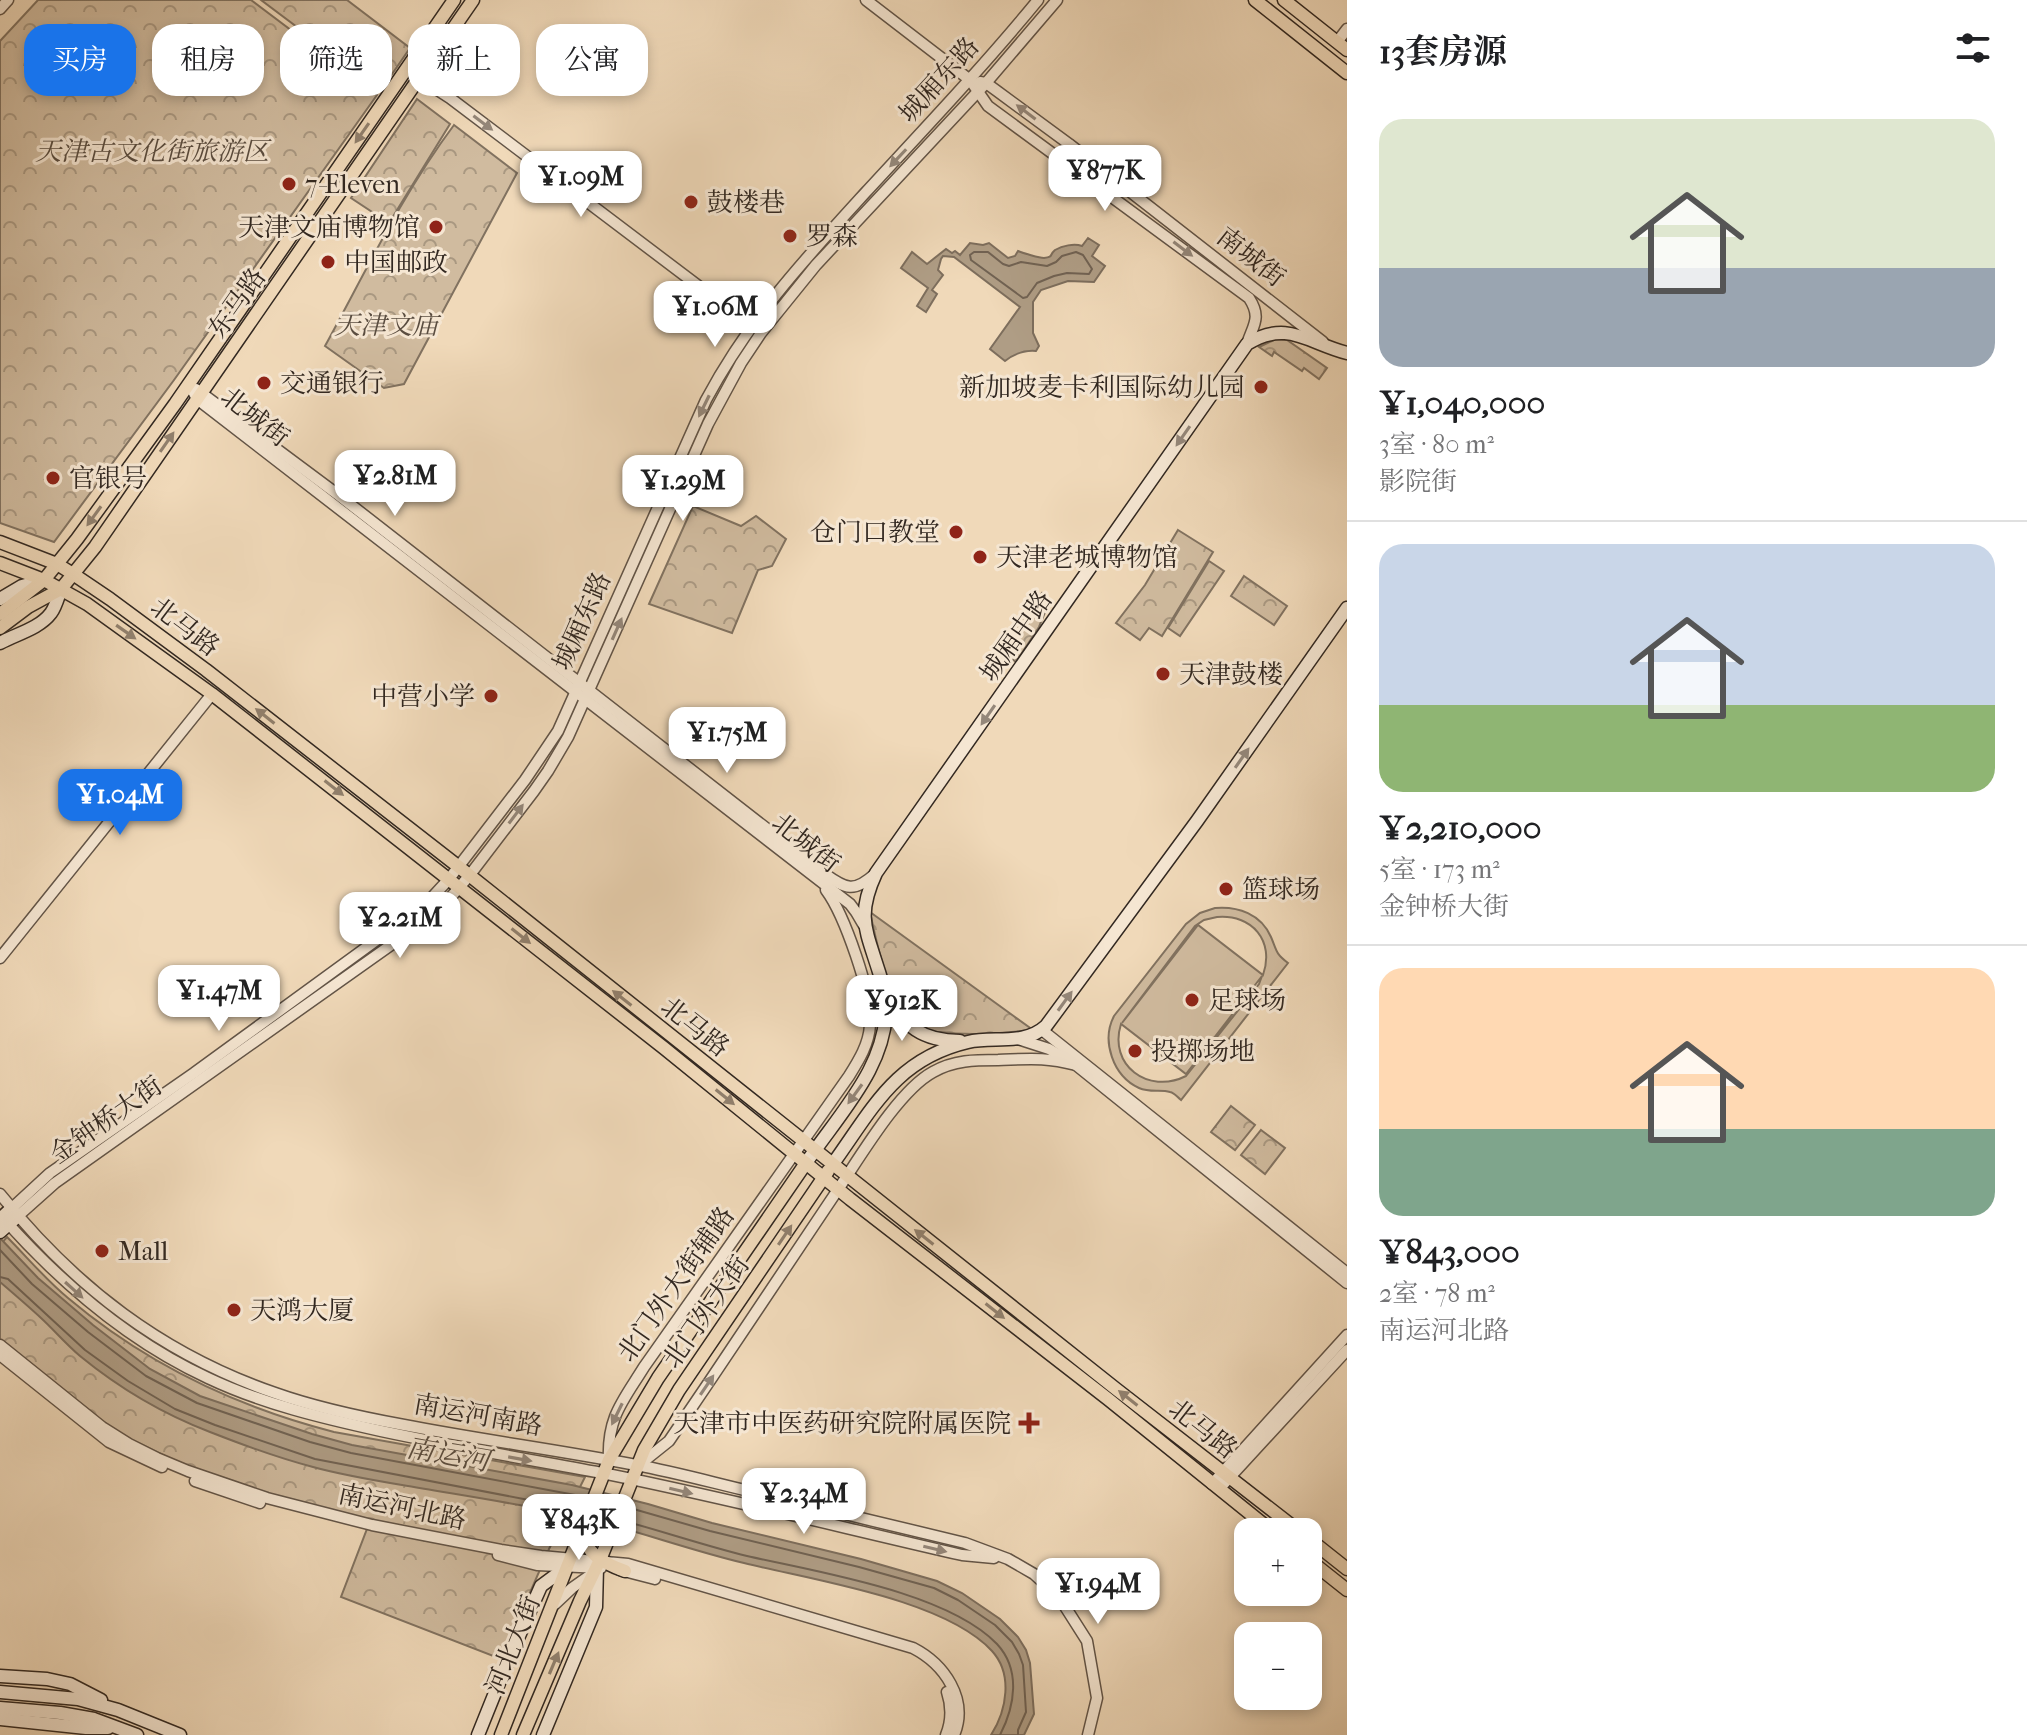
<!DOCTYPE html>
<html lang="zh">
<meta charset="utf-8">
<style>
body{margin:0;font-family:"IM FELL French Canon","Noto Serif SC",serif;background:#f2f2f2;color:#202124;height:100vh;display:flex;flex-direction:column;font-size:30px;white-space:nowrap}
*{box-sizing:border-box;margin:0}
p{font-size:26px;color:#757577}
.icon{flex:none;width:44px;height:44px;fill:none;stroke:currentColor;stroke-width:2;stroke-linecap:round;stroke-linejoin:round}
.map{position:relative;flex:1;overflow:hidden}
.side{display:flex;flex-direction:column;background:#fff;width:680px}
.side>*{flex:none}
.hud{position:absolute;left:24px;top:24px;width:760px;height:72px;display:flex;gap:16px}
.tools{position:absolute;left:1234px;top:1518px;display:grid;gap:16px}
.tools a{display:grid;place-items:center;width:88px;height:88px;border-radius:16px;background:#fff;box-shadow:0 4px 12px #0003;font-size:40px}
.price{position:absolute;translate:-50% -68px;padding:0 18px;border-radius:16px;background:#fff;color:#222;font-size:26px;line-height:52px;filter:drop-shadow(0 2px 4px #0008)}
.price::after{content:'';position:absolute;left:50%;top:48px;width:24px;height:18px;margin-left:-12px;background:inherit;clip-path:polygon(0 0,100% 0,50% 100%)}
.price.current{background:#1a73e8;color:#fff}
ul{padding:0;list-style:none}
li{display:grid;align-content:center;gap:16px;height:424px;padding:0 32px}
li+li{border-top:2px solid #e0e0e0}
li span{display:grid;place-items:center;height:248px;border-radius:24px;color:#555}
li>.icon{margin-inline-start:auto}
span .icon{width:144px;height:144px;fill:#fffc;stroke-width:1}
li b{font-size:34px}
h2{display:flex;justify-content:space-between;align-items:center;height:96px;padding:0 32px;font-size:34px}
.pill{padding:0 28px;border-radius:24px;background:#fff;box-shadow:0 4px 12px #0003;font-size:28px;line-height:72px}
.pill.current{background:#1a73e8;color:#fff}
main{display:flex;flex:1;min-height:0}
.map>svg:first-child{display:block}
.forest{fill:url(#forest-crowns);stroke:#817260;stroke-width:2}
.garden{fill:#d0bb9f;stroke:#817260;stroke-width:2;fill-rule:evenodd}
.water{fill:#af9d85;stroke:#7d6e5d;stroke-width:2}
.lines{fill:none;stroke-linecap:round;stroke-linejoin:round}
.shore{stroke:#706253;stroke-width:2}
.tertiary-casing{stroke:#625447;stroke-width:13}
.secondary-casing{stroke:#322821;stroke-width:15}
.primary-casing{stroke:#322821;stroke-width:15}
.tertiary{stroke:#f5e6d2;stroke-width:10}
.secondary{stroke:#f5e6d2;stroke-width:12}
.primary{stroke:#f0d9b9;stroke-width:12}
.oneway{fill:#94877a}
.oneway2{fill:#91806d}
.poi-dot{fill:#8f2418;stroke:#f5e6d2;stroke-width:3}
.labels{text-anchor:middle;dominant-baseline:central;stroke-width:6;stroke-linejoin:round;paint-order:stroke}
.street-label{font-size:26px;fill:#322821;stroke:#f5e6d2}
.park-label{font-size:26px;font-style:italic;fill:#5a4d40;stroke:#f5e6d2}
.poi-label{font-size:26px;fill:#322821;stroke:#f5e6d2;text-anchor:start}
.water-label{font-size:28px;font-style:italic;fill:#584b3f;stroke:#f5e6d2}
</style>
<main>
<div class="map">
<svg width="1347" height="1735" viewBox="0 0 1347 1735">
<defs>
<pattern id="forest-crowns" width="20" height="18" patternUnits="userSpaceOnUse" patternTransform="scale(2)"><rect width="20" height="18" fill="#d0bb9f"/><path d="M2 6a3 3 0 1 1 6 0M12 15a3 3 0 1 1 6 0" fill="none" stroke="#a99881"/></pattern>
</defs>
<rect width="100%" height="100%" fill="#f0d9b9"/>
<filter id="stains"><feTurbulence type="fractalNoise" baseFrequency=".0025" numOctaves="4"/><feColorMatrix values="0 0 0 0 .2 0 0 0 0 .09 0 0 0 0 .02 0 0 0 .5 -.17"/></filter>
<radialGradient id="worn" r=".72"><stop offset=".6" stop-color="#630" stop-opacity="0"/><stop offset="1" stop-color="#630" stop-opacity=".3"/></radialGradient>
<g class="forest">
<path d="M38 0H251L377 95 174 380 54 542 0 523V41Z"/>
<path d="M261 0H347L410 48 381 90Z"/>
<path d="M417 99 450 124 389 223 351 198Z"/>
<path d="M454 125 517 173 404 384 384 388 325 346C366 271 403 193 454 125Z"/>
<path d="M1276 339 1287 340 1327 368 1319 379 1304 368 1302 371 1274 352 1272 356 1259 347Z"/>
<path d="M693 506 741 526 756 516 786 539 772 566 758 570 732 633 649 604Z"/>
<path d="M1178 530 1213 552 1162 636 1149 628 1140 640 1116 623 1145 585Z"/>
<path d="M1209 561 1224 571 1180 636 1168 628Z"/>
<path d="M1244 576 1287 606 1274 625 1231 596Z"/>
<path d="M1042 593 1050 600 1039 627 1016 662 998 648Z"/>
<path d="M870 912 1033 1030C1002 1033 972 1036 940 1032 936 1032 932 1033 928 1031 890 1015 878 949 870 912Z"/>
<path d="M1231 1106 1255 1125 1235 1150 1211 1132Z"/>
<path d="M1261 1130 1285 1148 1265 1174 1241 1155Z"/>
<path d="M7 1237C27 1257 46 1280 68 1298 145 1363 237 1407 334 1432L585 1477 549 1549 501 1659 341 1597 370 1521 277 1497 185 1466 116 1432 0 1339V1245Z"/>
</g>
<path class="garden" d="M1215 908C1238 906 1261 914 1271 937 1277 951 1275 953 1288 963L1181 1100C1177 1097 1175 1093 1170 1092 1161 1089 1150 1093 1139 1088 1113 1076 1101 1041 1114 1016L1186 924 1200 913ZM1217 917C1252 914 1275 941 1263 975L1198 925 1122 1023 1195 926 1204 920ZM1262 976 1259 984 1186 1076C1148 1095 1108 1065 1121 1024L1186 1074Z"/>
<g class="water">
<path d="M1088 238 1099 245 1092 256 1105 266 1094 282 1068 281 1041 290 1033 302V333L1039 346 1036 351C1024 350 1015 353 1005 361L990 349 1020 307 954 257 943 256 941 259 938 270 943 275 932 290 937 294 926 312 917 306 928 288 901 268 912 252 927 264 946 249 952 253 955 251 960 255 970 243 983 245 989 243 1008 258 1015 256 1018 251C1023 253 1039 258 1044 258 1054 257 1049 255 1055 250 1062 246 1074 243 1082 246Z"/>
<path d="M0 1238 38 1278 93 1325 150 1369 200 1396 312 1434 352 1445 572 1485 648 1504 712 1523 861 1559 937 1581 962 1593 1000 1619 1018 1637 1026 1650 1030 1663 1034 1714 1024 1735H991C1007 1710 1013 1674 992 1651 944 1599 811 1580 744 1563 681 1548 620 1524 557 1512 506 1502 454 1494 402 1485 372 1480 342 1475 313 1467 279 1458 243 1445 210 1432 163 1414 119 1388 80 1356 66 1344 54 1330 41 1318 28 1306 14 1294 0 1282Z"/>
</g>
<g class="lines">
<g class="shore">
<path d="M974 252H988L1003 264 1009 266 1021 262 1047 266 1056 262 1062 256 1076 252 1083 255 1092 269 1089 274 1067 273 1054 276 1037 283 1027 297 1023 298 971 260 970 255Z"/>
<path d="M0 1250 32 1284 88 1332 146 1376 197 1403 310 1442 351 1453 586 1497"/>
<path d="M0 1277 8 1279 85 1350 128 1381 175 1409 215 1425 315 1459 581 1510"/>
<path d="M630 1508 710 1531 859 1567 934 1588 958 1600 995 1625 1012 1642 1019 1654 1023 1665 1026 1712 1018 1730V1735"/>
<path d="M624 1521C665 1532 706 1546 747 1556 817 1572 947 1592 997 1644 1021 1670 1015 1706 1000 1735"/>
</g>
<defs>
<g id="tertiary">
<path d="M866 0 970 80 988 106 1249 298C1262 318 1253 325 1247 344"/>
<path d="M0 9 8 0"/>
<path d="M1337 42 1347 29"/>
<path d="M419 78 450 98 754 328"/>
<path d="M980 82 986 83 997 91 1069 144 1323 342"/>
<path d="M189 384 197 399 850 904 856 912 863 924"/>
<path d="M196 389 337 494 825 874C846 889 854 893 875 874"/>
<path d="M0 958 212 694"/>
<path d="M1042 1030 1347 1273"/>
<path d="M1018 1039 1049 1049 1076 1065 1347 1283"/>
<path d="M0 1194C75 1287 162 1354 275 1393 317 1408 360 1417 404 1425 481 1440 559 1450 636 1465 675 1472 714 1483 753 1492 824 1509 894 1526 965 1543L1008 1559 1034 1574 1059 1597 1087 1641 1097 1698 1088 1735"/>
<path d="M11 1209 50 1173 194 1073 426 904 449 879 525 780 558 731 706 400C750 318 804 260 866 192 924 129 983 67 1038 0"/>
<path d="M18 1216 55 1183 439 911 469 876 534 791 548 771 568 737 708 424 741 363 761 333 816 265 986 83 1057 0"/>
<path d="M4 1219C62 1284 128 1341 208 1378 263 1404 322 1418 381 1431 456 1447 532 1460 607 1474 726 1498 844 1528 962 1555L994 1558"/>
<path d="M0 1345 102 1427 129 1444 157 1458 188 1471 267 1498 372 1525 501 1550 541 1556 628 1564 913 1648C944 1664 969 1699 954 1735"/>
<path d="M0 1355 109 1442 162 1467"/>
<path d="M609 1460C607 1417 623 1401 644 1367L849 1076C859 1060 869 1044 870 1025 873 995 844 914 826 890"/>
<path d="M639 1465 669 1441C725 1359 780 1276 835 1194 859 1159 898 1091 933 1072 954 1060 975 1060 998 1060 1030 1059 1044 1057 1076 1065"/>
<path d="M195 1481 260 1503"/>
<path d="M1212 1484 1347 1335"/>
<path d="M1219 1489 1347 1350"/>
<path d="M498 1555 537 1565 601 1568"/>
<path d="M620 1570 655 1579"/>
<path d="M555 1604 572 1588 596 1571"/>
<path d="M946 1735C952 1720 952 1707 947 1692"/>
</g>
<g id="secondary">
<path d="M0 599 22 586 44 580"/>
<path d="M0 643C16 634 39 629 51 613 56 606 58 597 61 589"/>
<path d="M888 993C902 1027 924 1041 960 1041"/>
<path d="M806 1163C839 1114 889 1065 886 1002 886 992 882 982 879 972 866 930 856 916 876 873L1247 344C1287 319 1308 343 1347 353"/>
<path d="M832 1165C872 1110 895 1059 968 1042 994 1036 1024 1046 1046 1026L1197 821 1347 608"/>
<path d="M0 1219 11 1209"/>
<path d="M0 1232 18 1216"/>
<path d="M0 1676 47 1679 70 1684 101 1700"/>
<path d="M0 1692 78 1699 118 1710 180 1735"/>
<path d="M0 1708 60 1713 94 1719 137 1735"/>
<path d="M0 1719 86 1728H108"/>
<path d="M478 1735 507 1663 541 1586 568 1566"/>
<path d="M543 1735 596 1607 597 1567"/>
</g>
<g id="primary">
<path d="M1255 0 1347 73"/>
<path d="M1284 0 1347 50"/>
<path d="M0 542 57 564 73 574 110 599 206 670 459 867 1116 1389 1300 1532"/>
<path d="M0 563 44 580 87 604 212 694 664 1048 850 1199 1108 1399 1273 1532"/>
<path d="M0 614 44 580 77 539 175 404 454 0"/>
<path d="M0 628 28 607 61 589 95 547 473 0"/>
<path d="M582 1529C585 1554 603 1563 625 1571"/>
<path d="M1308 1538 1347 1569"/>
<path d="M1308 1559 1347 1590"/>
<path d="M501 1735 609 1460 658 1378 806 1163"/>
<path d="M523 1735 580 1601 600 1560 644 1450 679 1390 828 1171"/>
</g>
</defs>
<use href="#tertiary" class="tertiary-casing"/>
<use href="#secondary" class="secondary-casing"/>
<use href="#primary" class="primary-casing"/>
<use href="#tertiary" class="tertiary"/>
<use href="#secondary" class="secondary"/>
<use href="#primary" class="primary"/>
</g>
<defs><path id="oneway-solid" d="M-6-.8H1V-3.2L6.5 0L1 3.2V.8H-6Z" transform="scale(2)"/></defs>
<g class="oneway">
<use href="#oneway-solid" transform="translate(1026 112) rotate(-143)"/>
<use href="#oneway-solid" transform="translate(483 123) rotate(37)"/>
<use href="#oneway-solid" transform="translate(898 158) rotate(133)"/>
<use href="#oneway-solid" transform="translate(1183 249) rotate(37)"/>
<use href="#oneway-solid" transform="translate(704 406) rotate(116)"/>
<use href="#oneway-solid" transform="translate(1183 436) rotate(125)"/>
<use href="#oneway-solid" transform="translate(617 629) rotate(-66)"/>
<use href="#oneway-solid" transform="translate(988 715) rotate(125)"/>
<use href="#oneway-solid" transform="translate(1242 758) rotate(-55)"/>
<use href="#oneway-solid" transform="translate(516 814) rotate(-53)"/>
<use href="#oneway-solid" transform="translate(1065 1001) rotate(-54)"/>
<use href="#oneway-solid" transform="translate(855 1094) rotate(126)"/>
<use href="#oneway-solid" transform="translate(74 1290) rotate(42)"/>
<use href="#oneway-solid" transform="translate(707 1385) rotate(-56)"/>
<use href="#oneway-solid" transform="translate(617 1414) rotate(116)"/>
<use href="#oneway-solid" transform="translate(520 1459) rotate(10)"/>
<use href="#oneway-solid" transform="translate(681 1491) rotate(13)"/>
<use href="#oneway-solid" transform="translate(935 1549) rotate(13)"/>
</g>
<g class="oneway2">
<use href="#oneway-solid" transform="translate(362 133) rotate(125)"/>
<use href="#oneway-solid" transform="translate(167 442) rotate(-55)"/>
<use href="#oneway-solid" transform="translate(94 516) rotate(126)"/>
<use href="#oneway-solid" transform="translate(126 632) rotate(35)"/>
<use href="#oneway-solid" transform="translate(265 716) rotate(-142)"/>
<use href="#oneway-solid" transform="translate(334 788) rotate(38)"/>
<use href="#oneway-solid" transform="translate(521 936) rotate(38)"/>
<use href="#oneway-solid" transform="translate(622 998) rotate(-142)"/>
<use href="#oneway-solid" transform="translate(725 1097) rotate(39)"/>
<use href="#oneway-solid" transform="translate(785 1235) rotate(-56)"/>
<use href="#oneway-solid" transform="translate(924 1237) rotate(-142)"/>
<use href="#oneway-solid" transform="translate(995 1311) rotate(38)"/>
<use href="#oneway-solid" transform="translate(1128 1398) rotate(-142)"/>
<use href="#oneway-solid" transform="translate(554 1663) rotate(-67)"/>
</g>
<g class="poi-dot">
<circle cx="289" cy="184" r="8"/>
<circle cx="691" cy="202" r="8"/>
<circle cx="436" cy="227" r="8"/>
<circle cx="790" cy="236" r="8"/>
<circle cx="328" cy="262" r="8"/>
<circle cx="264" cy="383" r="8"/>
<circle cx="1261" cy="387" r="8"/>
<circle cx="53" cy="478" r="8"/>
<circle cx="956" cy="532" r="8"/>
<circle cx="980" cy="557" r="8"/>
<circle cx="1163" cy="674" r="8"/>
<circle cx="491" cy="696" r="8"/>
<circle cx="1226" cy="889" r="8"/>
<circle cx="1192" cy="1000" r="8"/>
<circle cx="1135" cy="1051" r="8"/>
<circle cx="102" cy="1251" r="8"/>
<circle cx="234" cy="1310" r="8"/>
<path d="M1025 1411h8v8h8v8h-8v8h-8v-8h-8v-8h8z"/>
</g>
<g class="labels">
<g class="street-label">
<text transform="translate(939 80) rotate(-48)">城厢东路</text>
<text transform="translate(1251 257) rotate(38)">南城街</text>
<text transform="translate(237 303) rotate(-55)">东马路</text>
<text transform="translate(255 417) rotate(38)">北城街</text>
<text transform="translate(582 621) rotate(-66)">城厢东路</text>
<text transform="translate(185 627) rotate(37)">北马路</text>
<text transform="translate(1016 636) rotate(-55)">城厢中路</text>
<text transform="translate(806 843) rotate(38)">北城街</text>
<text transform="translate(695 1027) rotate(38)">北马路</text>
<text transform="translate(106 1120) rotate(-35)">金钟桥大街</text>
<text transform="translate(676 1284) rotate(-55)">北门外大街辅路</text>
<text transform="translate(706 1312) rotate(-55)">北门外大街</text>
<text transform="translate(478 1415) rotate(10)">南运河南路</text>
<text transform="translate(1203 1429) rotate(38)">北马路</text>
<text transform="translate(402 1507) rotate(12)">南运河北路</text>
<text transform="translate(513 1645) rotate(-68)">河北大街</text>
</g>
<g class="park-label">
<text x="152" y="151">天津古文化街旅游区</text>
<text x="386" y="325">天津文庙</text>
</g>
<g class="poi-label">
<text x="305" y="184">7-Eleven</text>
<text x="707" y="202">鼓楼巷</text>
<text x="420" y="227" text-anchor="end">天津文庙博物馆</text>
<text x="806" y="236">罗森</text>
<text x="344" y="262">中国邮政</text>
<text x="280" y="383">交通银行</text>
<text x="1245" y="387" text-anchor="end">新加坡麦卡利国际幼儿园</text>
<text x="69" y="478">官银号</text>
<text x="940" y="532" text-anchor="end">仓门口教堂</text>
<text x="996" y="557">天津老城博物馆</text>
<text x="1179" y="674">天津鼓楼</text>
<text x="475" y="696" text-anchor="end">中营小学</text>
<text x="1242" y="889">篮球场</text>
<text x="1208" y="1000">足球场</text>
<text x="1151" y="1051">投掷场地</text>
<text x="118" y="1251">Mall</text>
<text x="250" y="1310">天鸿大厦</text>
<text x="1011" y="1423" text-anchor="end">天津市中医药研究院附属医院</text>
</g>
<g class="water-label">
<text transform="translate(448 1454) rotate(10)">南运河</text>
</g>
</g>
<rect width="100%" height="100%" filter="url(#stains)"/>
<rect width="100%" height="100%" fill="url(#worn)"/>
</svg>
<div class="tools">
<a>+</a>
<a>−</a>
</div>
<b class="price" style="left:1105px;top:213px">¥877K</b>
<b class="price" style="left:581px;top:219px">¥1.09M</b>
<b class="price" style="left:715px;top:349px">¥1.06M</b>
<b class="price" style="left:395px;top:518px">¥2.81M</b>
<b class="price" style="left:683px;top:523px">¥1.29M</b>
<b class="price" style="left:727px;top:775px">¥1.75M</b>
<b class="price current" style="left:120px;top:837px">¥1.04M</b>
<b class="price" style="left:400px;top:960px">¥2.21M</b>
<b class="price" style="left:219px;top:1033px">¥1.47M</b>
<b class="price" style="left:902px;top:1043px">¥912K</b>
<b class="price" style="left:804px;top:1536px">¥2.34M</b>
<b class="price" style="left:579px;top:1562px">¥843K</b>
<b class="price" style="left:1098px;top:1626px">¥1.94M</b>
<div class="hud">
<a class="pill current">买房</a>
<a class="pill">租房</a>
<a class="pill">筛选</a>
<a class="pill">新上</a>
<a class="pill">公寓</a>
</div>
</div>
<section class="side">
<h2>13套房源<svg class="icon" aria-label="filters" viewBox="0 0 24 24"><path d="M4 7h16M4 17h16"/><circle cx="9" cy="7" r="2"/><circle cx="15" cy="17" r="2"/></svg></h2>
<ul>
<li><span style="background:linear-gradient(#dfe7d0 60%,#9aa5b1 0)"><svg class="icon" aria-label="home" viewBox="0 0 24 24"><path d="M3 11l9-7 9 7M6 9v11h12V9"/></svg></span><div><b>¥1,040,000</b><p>3室 · 80 m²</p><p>影院街</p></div></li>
<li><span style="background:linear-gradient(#c9d6e8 65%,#8fb573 0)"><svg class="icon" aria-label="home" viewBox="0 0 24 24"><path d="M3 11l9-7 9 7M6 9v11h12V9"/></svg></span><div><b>¥2,210,000</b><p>5室 · 173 m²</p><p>金钟桥大街</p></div></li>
<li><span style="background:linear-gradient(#ffd9b3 65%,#7fa58c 0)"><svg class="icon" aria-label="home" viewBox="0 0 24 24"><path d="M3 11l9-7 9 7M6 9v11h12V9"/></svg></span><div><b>¥843,000</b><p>2室 · 78 m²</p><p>南运河北路</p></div></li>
</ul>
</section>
</main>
